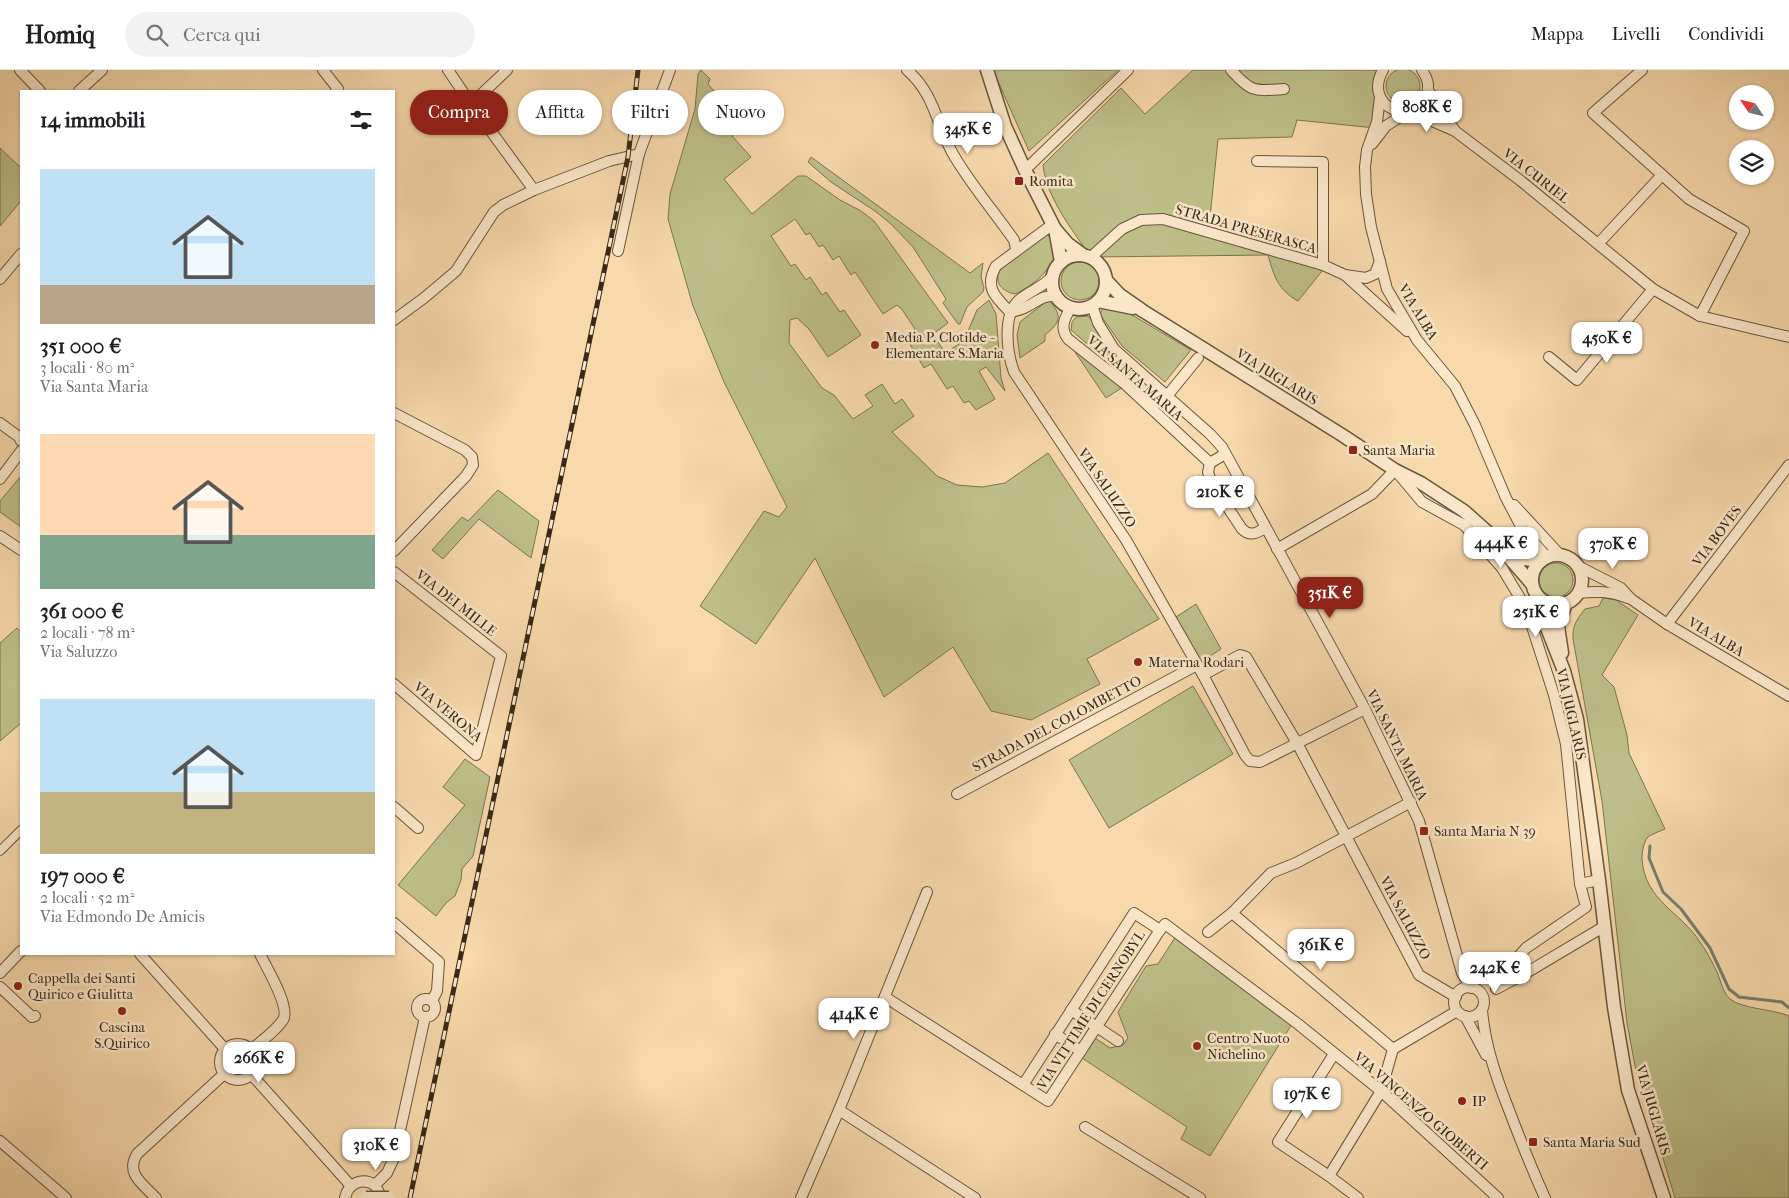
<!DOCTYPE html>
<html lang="it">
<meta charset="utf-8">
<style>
body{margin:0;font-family:"IM FELL French Canon",serif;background:#f2f2f2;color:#202124;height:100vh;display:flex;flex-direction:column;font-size:19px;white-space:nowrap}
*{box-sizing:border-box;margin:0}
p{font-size:16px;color:#757577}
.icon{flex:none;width:28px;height:28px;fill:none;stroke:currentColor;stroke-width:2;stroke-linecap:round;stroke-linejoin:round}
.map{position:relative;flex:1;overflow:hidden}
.side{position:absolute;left:20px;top:20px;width:375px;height:865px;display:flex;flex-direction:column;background:#fff;border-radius:0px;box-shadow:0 1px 4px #0004}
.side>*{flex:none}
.guide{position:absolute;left:410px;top:20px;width:475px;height:45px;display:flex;gap:10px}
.needle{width:32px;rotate:305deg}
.buttons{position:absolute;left:1729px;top:15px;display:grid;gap:10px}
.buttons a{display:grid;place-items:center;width:45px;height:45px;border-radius:50%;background:#fff;box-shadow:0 1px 4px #0004;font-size:25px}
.price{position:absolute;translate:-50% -42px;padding:0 11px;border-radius:10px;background:#fff;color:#222;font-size:16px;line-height:32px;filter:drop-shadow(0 1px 2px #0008)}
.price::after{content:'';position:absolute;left:50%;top:30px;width:15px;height:11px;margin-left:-8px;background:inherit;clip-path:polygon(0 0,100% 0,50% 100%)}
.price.active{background:#8f2418;color:#fff}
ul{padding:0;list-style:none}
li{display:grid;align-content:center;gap:10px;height:265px;padding:0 20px}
li span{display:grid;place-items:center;height:155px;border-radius:0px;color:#555}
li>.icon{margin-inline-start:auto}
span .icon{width:90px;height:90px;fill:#fffc;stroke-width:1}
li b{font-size:21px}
h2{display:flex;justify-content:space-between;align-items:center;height:60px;padding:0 20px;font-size:21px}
.tag{padding:0 18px;border-radius:22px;background:#fff;box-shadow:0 1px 4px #0004;font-size:18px;line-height:45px}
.tag.active{background:#8f2418;color:#fff}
header{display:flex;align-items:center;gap:30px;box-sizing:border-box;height:70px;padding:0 25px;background:#fff;border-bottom:1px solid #e0e0e0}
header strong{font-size:24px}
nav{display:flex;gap:28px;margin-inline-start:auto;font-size:18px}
.search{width:350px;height:45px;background:#f2f2f2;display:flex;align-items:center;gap:12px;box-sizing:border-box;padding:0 18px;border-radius:28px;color:#757577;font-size:19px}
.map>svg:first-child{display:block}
.green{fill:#bebf88;stroke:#7b7450}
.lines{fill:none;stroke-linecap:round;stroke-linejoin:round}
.stream{stroke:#758072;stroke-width:3}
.pedestrian-casing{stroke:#68553d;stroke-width:10}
.minor-casing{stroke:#68553d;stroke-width:12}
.tertiary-casing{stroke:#68553d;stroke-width:15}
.pedestrian{stroke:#fae6c9;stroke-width:8}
.minor{stroke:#fae6c9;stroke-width:10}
.tertiary{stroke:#fae6c9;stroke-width:12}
.rail-casing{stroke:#382918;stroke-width:5}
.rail{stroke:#fae6c9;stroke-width:3;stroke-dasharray:9;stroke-linecap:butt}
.tertiary-bridge-casing{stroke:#68553d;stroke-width:15;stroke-linecap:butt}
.tertiary-bridge{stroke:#fae6c9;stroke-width:12}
.poi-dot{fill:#8f2418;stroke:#fae6c9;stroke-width:2}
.labels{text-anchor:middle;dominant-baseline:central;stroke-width:5;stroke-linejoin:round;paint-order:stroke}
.street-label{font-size:14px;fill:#382918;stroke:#fae6c9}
.poi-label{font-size:14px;fill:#382918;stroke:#fae6c9;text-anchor:start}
</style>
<header>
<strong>Homiq</strong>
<div class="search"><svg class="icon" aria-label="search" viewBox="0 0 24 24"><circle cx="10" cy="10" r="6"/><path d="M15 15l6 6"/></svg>Cerca qui</div>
<nav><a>Mappa</a><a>Livelli</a><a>Condividi</a></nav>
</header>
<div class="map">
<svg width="1789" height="1128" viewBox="0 0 1789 1128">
<rect width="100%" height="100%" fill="#f8d9ac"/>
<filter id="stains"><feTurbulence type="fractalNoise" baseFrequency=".004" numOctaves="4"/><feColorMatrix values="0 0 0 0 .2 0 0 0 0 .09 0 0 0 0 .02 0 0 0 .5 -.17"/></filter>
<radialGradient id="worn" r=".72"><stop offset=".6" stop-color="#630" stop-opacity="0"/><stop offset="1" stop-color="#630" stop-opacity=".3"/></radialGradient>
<g class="green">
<circle cx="1403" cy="16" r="17"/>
<path d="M701 0 710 9 708 14 744 57 732 66 751 87 724 109 752 144 798 106H806L840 130 861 141 874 151 948 253 933 264 945 283 959 274 966 266 977 240 989 230 996 244 1001 308 1005 321 986 297 979 301 995 329 976 340 969 331 964 333 953 316 947 319 931 294 924 298 905 266 915 259 901 238H900L897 235 883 244 855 202 851 205 839 186 833 190 823 175 819 177 810 163 806 165 795 149 771 166 791 196 795 194 806 210 810 207 822 225 826 222 840 242 844 240 861 265 828 287 809 259 797 248 790 250 789 273 822 318 834 325 853 349 873 336 865 325 882 314 895 334 902 329 914 346 892 362 937 406 957 415 982 417 1005 413 1048 383 1159 549 1087 589 1100 614 1031 650 991 641 953 577 884 627 815 488 756 574 700 536 764 441 779 447 787 437 724 312 693 236 668 149 670 124 695 39 698 4Z"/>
<path d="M993 0H1118L1029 81Z"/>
<path d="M1193 0H1385L1375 58 1297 50 1292 67 1218 69 1209 157 1326 196 1298 231C1278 220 1274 206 1268 185L1091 187C1073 161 1046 127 1043 95L1121 18 1145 44Z"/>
<path d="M0 78 21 98V131L0 156Z"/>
<path d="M811 87 970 203 983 193 981 207 984 218 983 222 967 237 960 254H958L943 233 946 229 913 177 891 154 875 141 831 112 808 92Z"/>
<path d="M1044 164 1048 165 1057 180C1051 201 1034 215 1015 224 1003 222 992 212 1001 199 1006 191 1034 171 1044 164Z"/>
<circle cx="1080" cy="211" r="19"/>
<path d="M1048 230C1063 245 1061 252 1045 265V271L1020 288 1017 265 1020 252Z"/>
<path d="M1104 236H1117L1191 280 1165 312 1122 276 1100 244Z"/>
<path d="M1088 246 1143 307 1135 315 1071 260 1072 252 1076 247Z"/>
<path d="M1071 276 1123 317 1106 328Z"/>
<path d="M21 406V457L0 442V431Z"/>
<path d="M498 420 539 451 531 488 479 449 443 489 432 480 462 447 468 451Z"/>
<circle cx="1556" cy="510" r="17"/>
<path d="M1603 528 1616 530 1638 545 1602 605 1614 617 1627 665 1629 683 1665 759C1660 761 1652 764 1648 767 1643 773 1642 783 1642 789 1645 831 1680 841 1700 872 1707 881 1712 892 1717 902 1721 911 1723 923 1730 929 1742 939 1773 939 1789 946V1128H1675L1635 996 1627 953 1602 731 1573 569C1572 556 1577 549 1585 539L1599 536Z"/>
<path d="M1196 534 1221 579 1201 592 1176 547Z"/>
<path d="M17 558 21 562V653L0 671V573Z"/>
<path d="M1193 616 1233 684 1109 758 1069 690Z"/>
<path d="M465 689 490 707 473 786 462 799 461 810 455 826 446 833 436 846 398 815 465 735 443 717Z"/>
<path d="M1176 866 1292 954 1210 1086 1181 1069 1187 1057 1082 988 1095 968 1110 978 1123 975 1128 968 1118 942 1146 896 1158 894Z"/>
</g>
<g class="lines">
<path class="stream" d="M1650 776 1649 788 1663 822 1681 839 1710 878 1729 919 1739 927 1782 932 1789 938"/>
<defs>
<path id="pedestrian" d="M0 781 21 760"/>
<g id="minor">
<path d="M20 0 40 21"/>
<path d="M323 0 338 19 336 21"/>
<path d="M448 0 471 34 534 120"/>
<path d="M907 0C937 26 936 58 956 89 973 117 995 143 1014 170L1016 179"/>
<path d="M1231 0C1252 23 1254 21 1284 19"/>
<path d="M1383 0C1362 37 1414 58 1426 26 1430 16 1428 9 1422 0"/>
<path d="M1642 0 1593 43 1689 129 1744 161 1700 246"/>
<path d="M1428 20 1455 61"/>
<path d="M79 21 102 0"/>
<path d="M1380 27 1377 52 1367 80 1365 97 1366 124 1371 157 1387 219 1417 270 1455 316 1475 355 1506 428 1524 462 1547 487"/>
<path d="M471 34 507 0"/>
<path d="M1372 74 1386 56 1409 41 1455 61 1521 111 1653 219 1700 246 1789 267"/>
<path d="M1257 91 1323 92V195"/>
<path d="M1025 100 1128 0"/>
<path d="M1598 174 1662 105"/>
<path d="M618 181 639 84 670 0"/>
<path d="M1091 187 1122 159 1141 150 1163 149 1323 195 1345 205"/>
<path d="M1380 191 1375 204 1366 208 1345 205 1407 261"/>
<path d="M1054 205C1042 218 1031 220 1019 230 1002 245 1007 283 1014 302L1126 470 1203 605 1245 685 1250 691 1260 692 1365 639"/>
<path d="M0 209 21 184"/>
<path d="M1092 235 1098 253 1114 279 1210 364 1222 377 1365 639 1419 751 1462 903 1471 918"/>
<path d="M1071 237C1065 248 1059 257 1068 269L1125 314 1210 393 1225 384"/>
<path d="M1010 242C995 227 984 217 996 196L1053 154"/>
<path d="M1010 242C1015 241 1021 240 1026 237 1039 231 1041 225 1057 226"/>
<path d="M394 250 424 228 456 201 494 142 503 135 534 120 609 91 639 84"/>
<path d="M1549 287 1577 310 1653 219"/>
<path d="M1167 326 1198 288"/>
<path d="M1151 337 1164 323"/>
<path d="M394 343 465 380 472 387 473 395 466 406 394 481"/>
<path d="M0 353 19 367 21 371"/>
<path d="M1210 393 1208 402 1211 412 1242 459C1250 467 1257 463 1265 458"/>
<path d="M0 409 21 381"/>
<path d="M1514 435 1561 486"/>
<path d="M0 466 21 480"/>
<path d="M1277 479 1372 424 1395 400 1422 432 1464 455 1502 498 1526 538 1554 625 1566 674 1580 814 1599 810"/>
<path d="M1576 495 1621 518 1631 529 1667 554 1789 626"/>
<path d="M394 502 501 586 476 685 394 614"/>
<path d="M1578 523C1598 521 1609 521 1628 528"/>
<path d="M1667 554 1789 395"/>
<path d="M1203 605 1240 585 1246 587 1297 673 1419 905 1456 927"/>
<path d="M957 724 1197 595"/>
<path d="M394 737 418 758"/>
<path d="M1134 843 1160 860 1048 1031 1023 1015Z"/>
<path d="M1232 843 1393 979"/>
<path d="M394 853 439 892 437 921 432 931"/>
<path d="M1160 860 1165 854 1298 954 1381 1021 1498 1128"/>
<path d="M1208 862 1232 843 1271 803 1296 793 1411 732"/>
<path d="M140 884 225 979"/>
<path d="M0 903 21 881"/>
<path d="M1526 903 1519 886 1526 878 1586 837 1580 814"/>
<path d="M0 917 32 947 35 946"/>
<circle cx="1469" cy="932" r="15"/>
<path d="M1496 919 1526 903 1605 856"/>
<path d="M885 927 1023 1015"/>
<circle cx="426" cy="938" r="9"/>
<path d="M1071 940 1118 971"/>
<path d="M1482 940C1485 975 1496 1007 1509 1040 1520 1069 1532 1099 1545 1128"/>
<path d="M1465 946 1486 985"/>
<path d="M1055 964 1081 981"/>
<circle cx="238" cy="992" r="18"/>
<path d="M251 980C261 971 276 961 283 950 291 937 266 897 260 884"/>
<path d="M1334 984 1278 1072 1329 1106 1358 1128"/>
<path d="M251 1004 351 1116"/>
<path d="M839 1040 975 1128"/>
<path d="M1085 1057 1200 1128"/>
<path d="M0 1071 66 1128"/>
<path d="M1329 1106 1381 1021 1393 979 1457 941"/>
<path d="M375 1115 387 1103 394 1088 425 947"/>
<path d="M156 1128C143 1114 125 1104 137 1084L224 1004"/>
<path d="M345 1128C348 1113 362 1107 375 1115L382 1128"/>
<path d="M801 1128 839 1040 927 822"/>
</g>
<g id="tertiary">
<path d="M987 0 1005 56 1025 100 1055 159 1067 173 1083 185"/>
<path d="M1055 159 1061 192"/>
<circle cx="1079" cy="212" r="27"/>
<path d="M1106 210 1120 225 1143 241 1342 365 1395 400 1421 413 1464 441 1492 466 1524 489 1541 491"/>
<path d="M1098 231 1133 238"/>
<path d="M1501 478 1532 514"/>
<circle cx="1557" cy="510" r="25"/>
<path d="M1536 525 1547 558 1564 601 1577 649 1599 810 1614 937 1628 1020 1664 1128"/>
<path d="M1562 583 1558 556 1566 533"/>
</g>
</defs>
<use href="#pedestrian" class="pedestrian-casing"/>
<use href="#minor" class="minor-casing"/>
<use href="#tertiary" class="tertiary-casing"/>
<use href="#pedestrian" class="pedestrian"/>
<use href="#minor" class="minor"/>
<use href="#tertiary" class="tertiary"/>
<defs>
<path id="rail" d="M410 1128 628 87 638 0"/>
</defs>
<use href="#rail" class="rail-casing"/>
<use href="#rail" class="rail"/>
<defs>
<path id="tertiary-bridge" d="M366 1128H389"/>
</defs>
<use href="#tertiary-bridge" class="tertiary-bridge-casing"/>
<use href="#tertiary-bridge" class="tertiary-bridge"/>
</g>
<g class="poi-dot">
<rect x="1014" y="106" width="10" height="10" rx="2.5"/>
<circle cx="875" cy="275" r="5"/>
<rect x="1348" y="375" width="10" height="10" rx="2.5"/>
<circle cx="1138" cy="592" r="5"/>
<rect x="1419" y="756" width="10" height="10" rx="2.5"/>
<circle cx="18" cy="916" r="5"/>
<circle cx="122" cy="941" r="5"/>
<circle cx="1197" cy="976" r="5"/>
<circle cx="1462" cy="1031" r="5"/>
<rect x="1528" y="1067" width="10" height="10" rx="2.5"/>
</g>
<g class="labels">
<g class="street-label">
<text transform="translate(1536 106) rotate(38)">VIA CURIEL</text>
<text transform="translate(1246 159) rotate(16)">STRADA PRESERASCA</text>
<text transform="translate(1418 242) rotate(59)">VIA ALBA</text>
<text transform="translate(1277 307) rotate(32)">VIA JUGLARIS</text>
<text transform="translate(1135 308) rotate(41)">VIA SANTA MARIA</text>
<text transform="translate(1107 418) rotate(56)">VIA SALUZZO</text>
<text transform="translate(1717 466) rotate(-53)">VIA BOVES</text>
<text transform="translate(456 533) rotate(38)">VIA DEI MILLE</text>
<text transform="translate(1716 567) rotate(31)">VIA ALBA</text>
<text transform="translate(448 642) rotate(40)">VIA VERONA</text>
<text transform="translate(1571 644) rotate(77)">VIA JUGLARIS</text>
<text transform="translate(1057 654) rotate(-28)">STRADA DEL COLOMBETTO</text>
<text transform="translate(1397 675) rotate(64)">VIA SANTA MARIA</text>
<text transform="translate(1405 848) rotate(62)">VIA SALUZZO</text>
<text transform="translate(1091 940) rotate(-57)">VIA VITTIME DI CERNOBYL</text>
<text transform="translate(1653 1040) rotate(74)">VIA JUGLARIS</text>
<text transform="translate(1421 1041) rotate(41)">VIA VINCENZO GIOBERTI</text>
</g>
<g class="poi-label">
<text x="1029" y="111">Romita</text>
<text x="885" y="267">Media P. Clotilde -<tspan x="885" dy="16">Elementare S.Maria</tspan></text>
<text x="1363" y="380">Santa Maria</text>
<text x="1148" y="592">Materna Rodari</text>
<text x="1434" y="761">Santa Maria N 39</text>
<text x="28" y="908">Cappella dei Santi<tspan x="28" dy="16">Quirico e Giulitta</tspan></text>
<text x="122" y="957" text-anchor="middle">Cascina<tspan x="122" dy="16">S.Quirico</tspan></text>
<text x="1207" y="968">Centro Nuoto<tspan x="1207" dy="16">Nichelino</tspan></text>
<text x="1472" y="1031">IP</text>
<text x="1543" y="1072">Santa Maria Sud</text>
</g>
</g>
<rect width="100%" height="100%" filter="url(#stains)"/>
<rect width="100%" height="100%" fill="url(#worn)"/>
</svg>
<div class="buttons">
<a><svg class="needle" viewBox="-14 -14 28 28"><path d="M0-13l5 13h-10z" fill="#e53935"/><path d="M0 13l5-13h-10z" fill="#757577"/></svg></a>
<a><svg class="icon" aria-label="layers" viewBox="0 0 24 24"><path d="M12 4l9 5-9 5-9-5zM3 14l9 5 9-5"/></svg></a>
</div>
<b class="price" style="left:1427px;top:63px">808K €</b>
<b class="price" style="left:968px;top:85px">345K €</b>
<b class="price" style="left:1607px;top:294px">450K €</b>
<b class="price" style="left:1220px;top:448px">210K €</b>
<b class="price" style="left:1501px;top:499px">444K €</b>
<b class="price" style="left:1613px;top:500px">370K €</b>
<b class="price active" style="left:1330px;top:549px">351K €</b>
<b class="price" style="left:1536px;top:568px">251K €</b>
<b class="price" style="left:1321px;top:901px">361K €</b>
<b class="price" style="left:1495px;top:924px">242K €</b>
<b class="price" style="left:854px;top:970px">414K €</b>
<b class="price" style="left:259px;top:1014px">266K €</b>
<b class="price" style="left:1307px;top:1050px">197K €</b>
<b class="price" style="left:376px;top:1101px">310K €</b>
<div class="guide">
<a class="tag active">Compra</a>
<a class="tag">Affitta</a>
<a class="tag">Filtri</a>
<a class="tag">Nuovo</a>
</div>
<section class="side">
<h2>14 immobili<svg class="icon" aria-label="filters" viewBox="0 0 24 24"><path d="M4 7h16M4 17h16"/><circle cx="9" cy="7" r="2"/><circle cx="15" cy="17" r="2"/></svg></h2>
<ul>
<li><span style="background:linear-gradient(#bfe0f5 75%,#b9a48a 0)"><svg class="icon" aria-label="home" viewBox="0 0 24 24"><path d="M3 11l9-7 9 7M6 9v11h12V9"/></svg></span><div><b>351 000 €</b><p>3 locali · 80 m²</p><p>Via Santa Maria</p></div></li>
<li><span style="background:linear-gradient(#ffd9b3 65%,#7fa58c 0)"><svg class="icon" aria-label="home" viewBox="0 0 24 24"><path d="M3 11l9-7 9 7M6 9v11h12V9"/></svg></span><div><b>361 000 €</b><p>2 locali · 78 m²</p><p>Via Saluzzo</p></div></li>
<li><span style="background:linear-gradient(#bfe0f5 60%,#c2b280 0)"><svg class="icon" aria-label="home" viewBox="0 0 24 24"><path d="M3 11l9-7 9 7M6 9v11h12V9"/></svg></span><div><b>197 000 €</b><p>2 locali · 52 m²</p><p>Via Edmondo De Amicis</p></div></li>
</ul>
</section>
</div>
